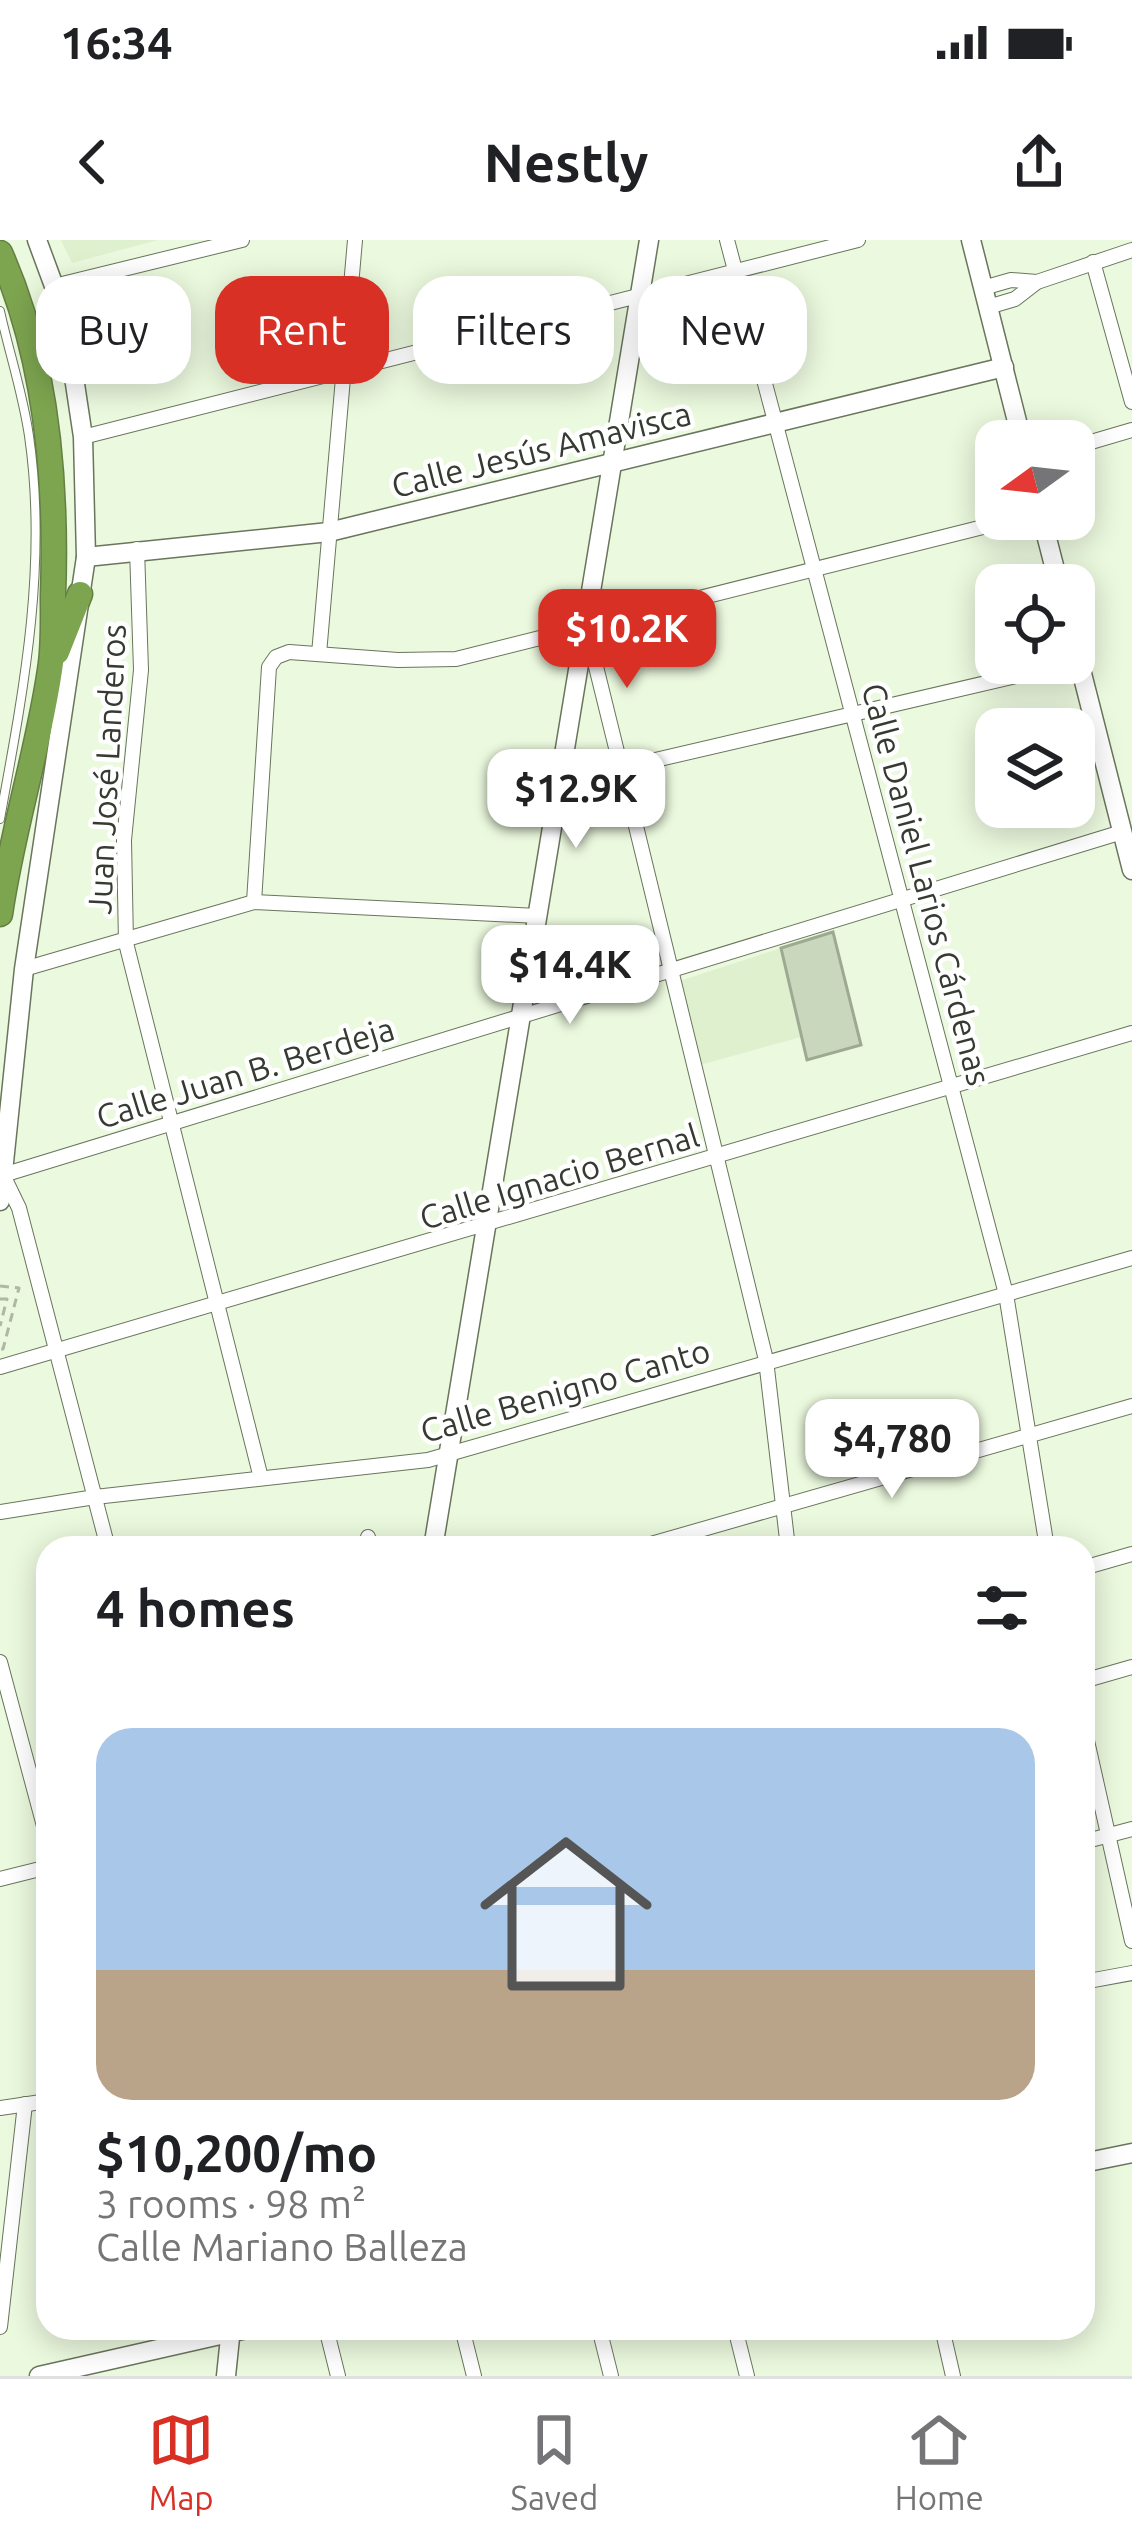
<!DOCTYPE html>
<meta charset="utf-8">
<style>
body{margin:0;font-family:Ubuntu,sans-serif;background:#f2f2f2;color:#202124;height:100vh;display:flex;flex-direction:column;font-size:45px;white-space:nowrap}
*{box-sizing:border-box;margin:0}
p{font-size:39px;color:#757577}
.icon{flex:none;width:66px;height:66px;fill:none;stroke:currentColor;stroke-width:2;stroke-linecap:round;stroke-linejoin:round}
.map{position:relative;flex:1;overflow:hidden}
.side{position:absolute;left:36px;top:1296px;width:1059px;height:804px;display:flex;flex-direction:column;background:#fff;border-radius:36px;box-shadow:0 6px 30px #0003}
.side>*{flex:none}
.banner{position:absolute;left:36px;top:36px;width:1062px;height:108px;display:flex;gap:24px}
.needle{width:78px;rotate:255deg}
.tools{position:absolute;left:975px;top:180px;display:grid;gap:24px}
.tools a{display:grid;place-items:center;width:120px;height:120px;border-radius:24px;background:#fff;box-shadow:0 6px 30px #0003;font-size:60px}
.price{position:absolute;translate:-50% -102px;padding:0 27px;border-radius:24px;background:#fff;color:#222;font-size:39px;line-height:78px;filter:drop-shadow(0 3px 6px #0008)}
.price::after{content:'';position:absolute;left:50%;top:72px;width:36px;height:27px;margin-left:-18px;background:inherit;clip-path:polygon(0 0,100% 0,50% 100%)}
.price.on{background:#d93025;color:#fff}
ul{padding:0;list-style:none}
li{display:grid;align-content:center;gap:24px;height:636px;padding:0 60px}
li+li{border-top:3px solid #e0e0e0}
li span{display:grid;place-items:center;height:372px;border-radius:36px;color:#555}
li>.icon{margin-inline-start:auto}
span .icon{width:216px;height:216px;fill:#fffc;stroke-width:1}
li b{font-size:51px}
h2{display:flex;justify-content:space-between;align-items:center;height:144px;padding:0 60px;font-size:51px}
.tag{padding:0 42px;border-radius:36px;background:#fff;box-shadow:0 6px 30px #0003;font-size:42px;line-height:108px}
.tag.on{background:#d93025;color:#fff}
.status{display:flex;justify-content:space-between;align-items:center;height:84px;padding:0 60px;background:#fff;direction:ltr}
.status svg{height:33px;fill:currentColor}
header{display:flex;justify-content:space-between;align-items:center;height:156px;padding:0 60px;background:#fff;font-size:54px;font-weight:700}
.tab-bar{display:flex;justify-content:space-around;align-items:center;height:168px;border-top:3px solid #e0e0e0;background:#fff;font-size:33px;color:#757577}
.tab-bar a{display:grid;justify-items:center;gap:6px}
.tab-bar .on{color:#d93025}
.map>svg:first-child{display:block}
.built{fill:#dff0ce}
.building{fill:#c9d7bc;stroke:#9daa91;stroke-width:3}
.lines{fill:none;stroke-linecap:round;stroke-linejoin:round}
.lane-casing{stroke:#69755d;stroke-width:10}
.street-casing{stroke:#69755d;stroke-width:16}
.secondary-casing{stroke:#69755d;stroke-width:21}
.highway-casing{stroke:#647f44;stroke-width:27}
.path{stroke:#aeb9a4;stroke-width:3;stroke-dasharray:9 6;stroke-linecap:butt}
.lane{stroke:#fff;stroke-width:8}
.street{stroke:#fff;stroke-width:14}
.secondary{stroke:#fff;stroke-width:18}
.highway{stroke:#7da44f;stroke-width:24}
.labels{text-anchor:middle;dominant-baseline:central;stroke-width:9;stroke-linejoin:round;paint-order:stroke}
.street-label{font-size:33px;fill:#363b31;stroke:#fff}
</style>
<div class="status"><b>16:34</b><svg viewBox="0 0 49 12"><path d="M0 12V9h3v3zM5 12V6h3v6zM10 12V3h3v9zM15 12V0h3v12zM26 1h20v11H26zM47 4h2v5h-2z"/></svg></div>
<header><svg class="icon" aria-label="back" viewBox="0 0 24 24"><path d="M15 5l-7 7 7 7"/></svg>Nestly<svg class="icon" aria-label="share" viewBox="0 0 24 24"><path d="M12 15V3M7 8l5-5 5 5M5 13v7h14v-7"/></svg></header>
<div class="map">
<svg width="1132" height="2136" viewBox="0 0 1132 2136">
<rect width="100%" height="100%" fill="#ebf9de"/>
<g class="built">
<path d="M61 0H158L72 23Z"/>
<path d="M781 708 801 797 700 825 680 741Z"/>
</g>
<path class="building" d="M833 692 861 805 807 820 781 708Z"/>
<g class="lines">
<defs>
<path id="lane" d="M0 71C9 112 23 154 29 196 48 326 23 453 0 579"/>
<g id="street">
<path d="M727 0 1006 1054 1047 1308"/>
<path d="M1093 22 1132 162"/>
<path d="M54 46 242 0"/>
<path d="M983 48 1011 40 1037 42"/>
<path d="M988 67 1015 59 1037 42 1132 10"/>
<path d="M83 197 858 0"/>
<path d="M1074 207 1132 190"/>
<path d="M137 309 141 430 124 600 126 703 261 1238"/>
<path d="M588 394 621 528 1072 423"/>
<path d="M319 414 355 0"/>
<path d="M634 578 766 1120 788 1308"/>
<path d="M254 662 269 427 276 417 289 412 398 420 456 419 1015 279"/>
<path d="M24 729 254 662 538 676"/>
<path d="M0 1127 1132 793"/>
<path d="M0 1272 95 1257 428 1220 1132 1018"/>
<path d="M368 1297 371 1308"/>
<path d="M108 1308 19 968 3 935 1122 592"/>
<path d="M637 1308 1132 1166"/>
<path d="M1083 1328 1132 1314"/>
<path d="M0 1422 48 1601"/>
<path d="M1083 1441 1132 1427"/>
<path d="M1083 1483 1132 1701"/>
<path d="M1083 1602 1132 1589"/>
<path d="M0 1639 48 1627"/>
<path d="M1083 1742 1132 1733"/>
<path d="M0 1868 48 1861"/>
<path d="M0 2087 25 1864"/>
<path d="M326 2088 338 2136"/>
<path d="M462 2088 474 2136"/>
<path d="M599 2088 611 2136"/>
<path d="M735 2088 747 2136"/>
<path d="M942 2088 953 2136"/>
</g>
<g id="secondary">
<path d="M971 0 1022 201"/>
<path d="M1042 279 1059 345"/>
<path d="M86 317 329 292 1004 127"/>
<path d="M1074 402 1132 630"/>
<path d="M0 961 24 729 86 317 83 197 72 124 54 46 37 0"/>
<path d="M433 1308 649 0"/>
<path d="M1083 1923 1132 1913"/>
<path d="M39 2136 251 2088"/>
<path d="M226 2136 231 2088"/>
</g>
<g id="highway">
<path d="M0 13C47 118 57 242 53 356 53 380 54 406 50 430 38 512 12 591 0 674"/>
<path d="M57 412 80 354"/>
</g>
</defs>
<use href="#lane" class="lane-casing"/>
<use href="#street" class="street-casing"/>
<use href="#secondary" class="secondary-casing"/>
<use href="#highway" class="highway-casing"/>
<g class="path">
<path d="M625 545 630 565"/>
<path d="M0 1046 19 1048 3 1109H0"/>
<path d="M0 1059H7L0 1086"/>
</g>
<use href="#lane" class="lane"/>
<use href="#street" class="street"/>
<use href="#secondary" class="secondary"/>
<use href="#highway" class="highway"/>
</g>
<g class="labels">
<g class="street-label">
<text transform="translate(541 209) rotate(-14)">Calle Jesús Amavisca</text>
<text transform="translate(106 529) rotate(-87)">Juan José Landeros</text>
<text transform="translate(927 644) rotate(75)">Calle Daniel Larios Cárdenas</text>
<text transform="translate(245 832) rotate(-17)">Calle Juan B. Berdeja</text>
<text transform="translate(559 936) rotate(-17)">Calle Ignacio Bernal</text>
<text transform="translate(565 1150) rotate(-16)">Calle Benigno Canto</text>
</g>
</g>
</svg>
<div class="tools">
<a><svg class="needle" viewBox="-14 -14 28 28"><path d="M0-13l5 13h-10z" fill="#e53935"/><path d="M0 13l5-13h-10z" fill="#757577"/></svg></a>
<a><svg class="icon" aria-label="locate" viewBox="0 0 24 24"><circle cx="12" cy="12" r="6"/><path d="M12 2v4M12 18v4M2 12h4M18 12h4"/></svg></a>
<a><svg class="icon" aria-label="layers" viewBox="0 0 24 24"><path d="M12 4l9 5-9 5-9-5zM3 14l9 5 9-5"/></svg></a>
</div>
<b class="price on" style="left:627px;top:451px">$10.2K</b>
<b class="price" style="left:576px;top:611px">$12.9K</b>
<b class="price" style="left:570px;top:787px">$14.4K</b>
<b class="price" style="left:892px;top:1261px">$4,780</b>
<div class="banner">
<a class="tag">Buy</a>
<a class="tag on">Rent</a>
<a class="tag">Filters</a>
<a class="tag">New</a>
</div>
<section class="side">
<h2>4 homes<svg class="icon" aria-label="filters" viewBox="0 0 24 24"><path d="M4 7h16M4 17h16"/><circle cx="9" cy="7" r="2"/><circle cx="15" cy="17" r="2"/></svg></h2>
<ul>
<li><span style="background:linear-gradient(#a9c7e8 65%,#b9a48a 0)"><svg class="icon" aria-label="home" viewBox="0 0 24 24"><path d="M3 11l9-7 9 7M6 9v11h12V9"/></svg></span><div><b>$10,200/mo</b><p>3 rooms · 98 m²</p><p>Calle Mariano Balleza</p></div></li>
</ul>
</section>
</div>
<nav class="tab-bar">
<a class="on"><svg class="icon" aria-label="map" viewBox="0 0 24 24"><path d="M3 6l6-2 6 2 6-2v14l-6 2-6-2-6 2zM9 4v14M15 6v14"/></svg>Map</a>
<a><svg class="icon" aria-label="saved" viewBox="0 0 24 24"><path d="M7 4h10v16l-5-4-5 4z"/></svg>Saved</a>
<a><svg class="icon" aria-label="home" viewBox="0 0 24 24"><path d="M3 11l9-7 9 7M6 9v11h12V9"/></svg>Home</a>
</nav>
